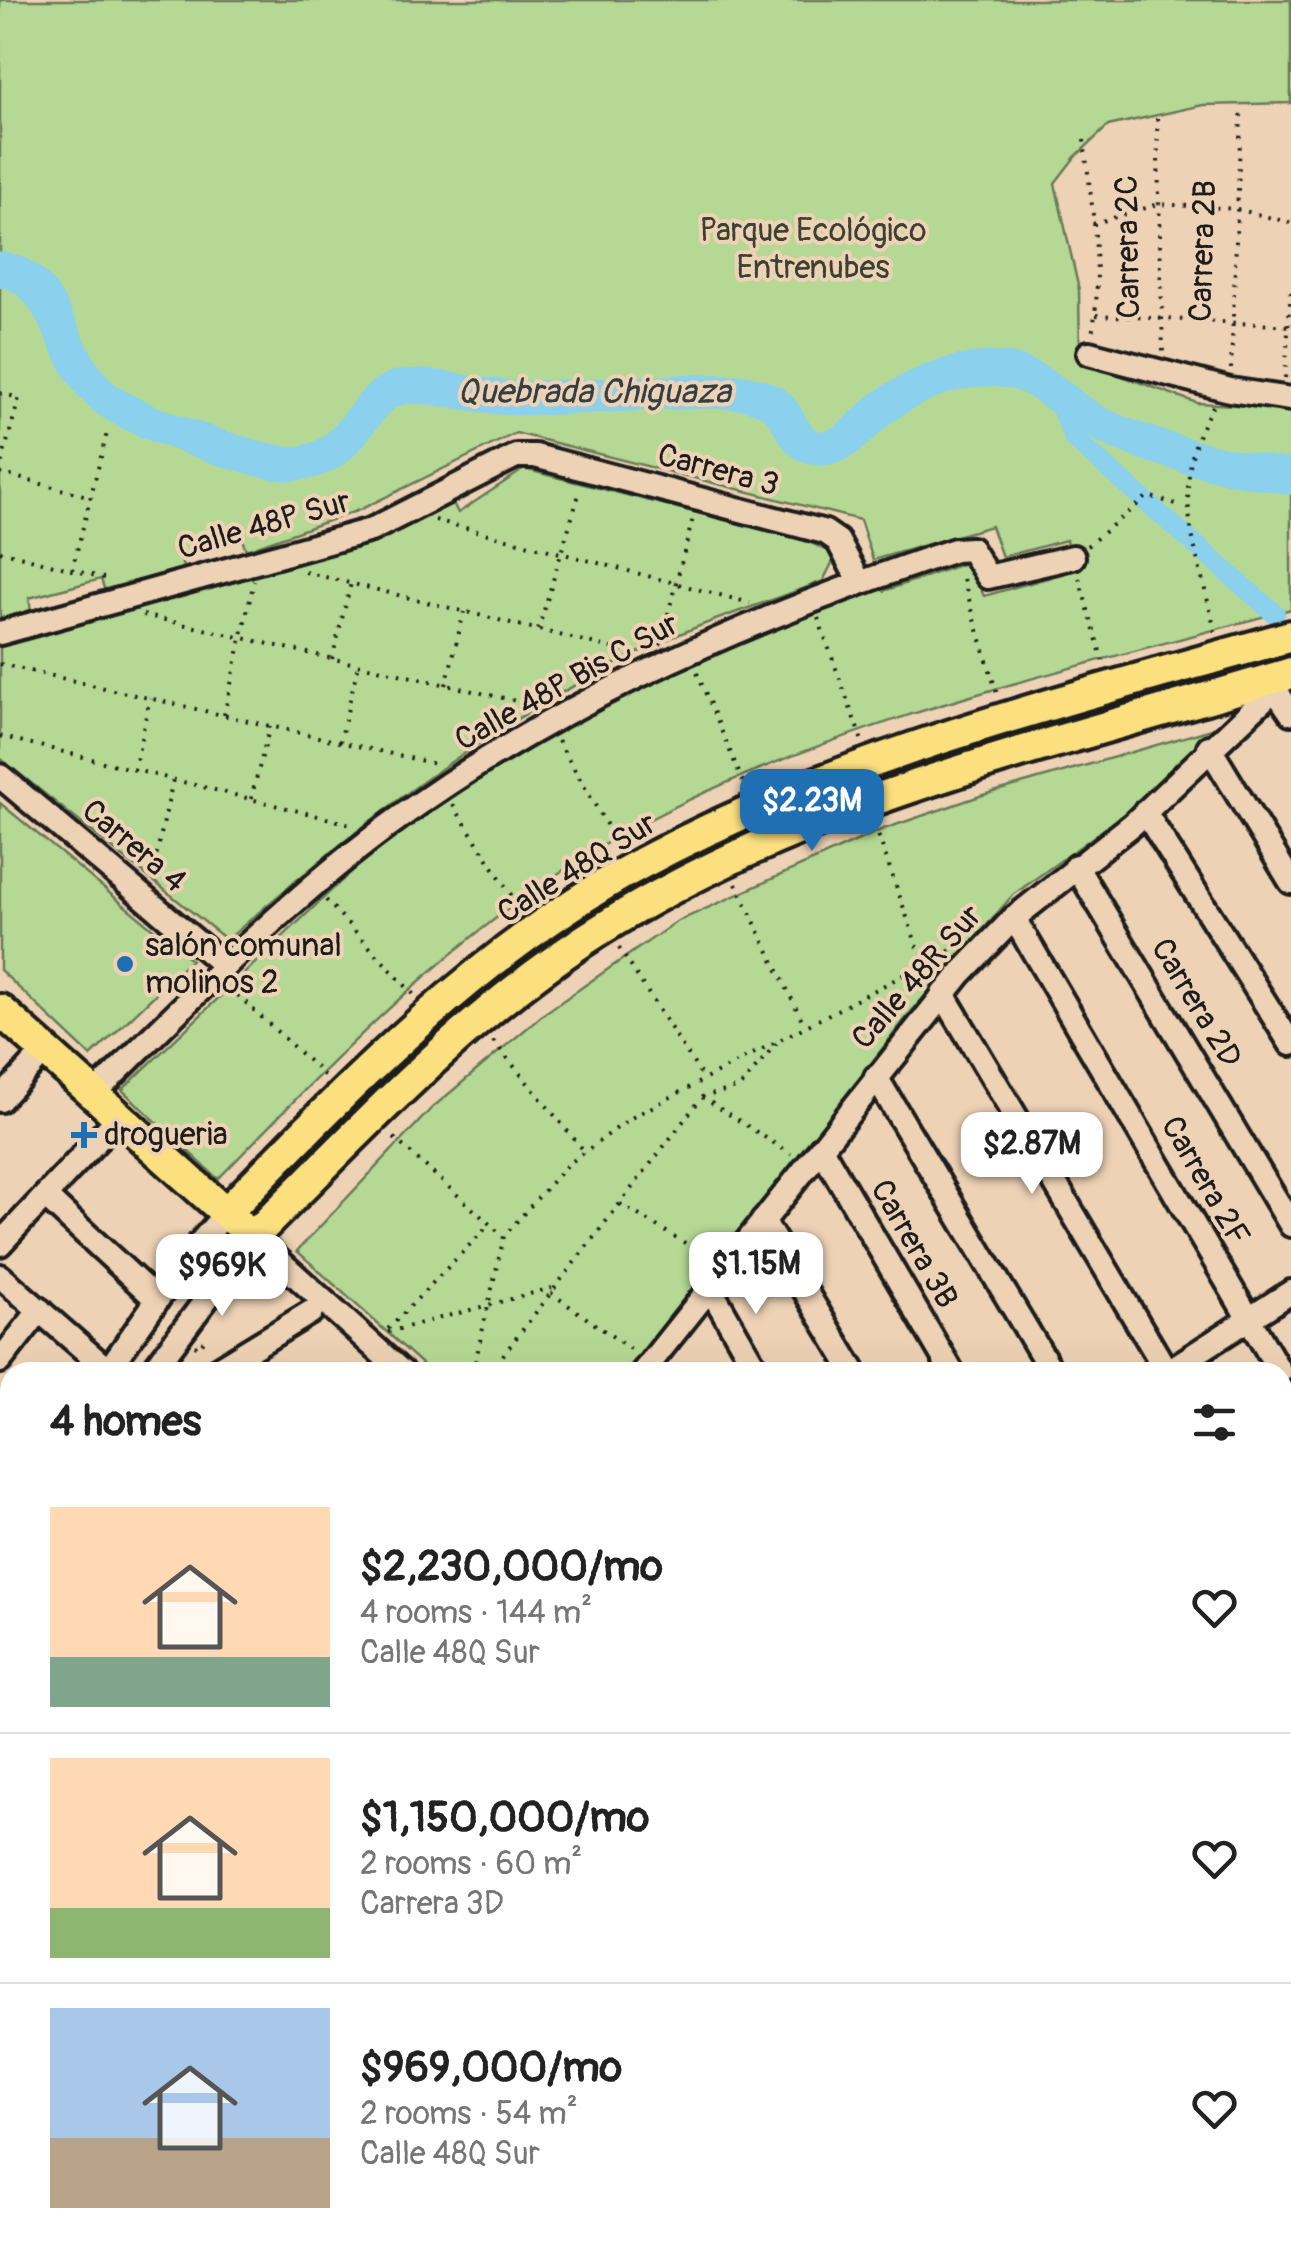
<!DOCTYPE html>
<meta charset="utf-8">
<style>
body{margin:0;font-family:Pangolin,sans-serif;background:#f2f2f2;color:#222;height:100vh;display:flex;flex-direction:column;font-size:38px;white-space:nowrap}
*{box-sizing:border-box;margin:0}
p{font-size:32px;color:#767676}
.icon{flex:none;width:55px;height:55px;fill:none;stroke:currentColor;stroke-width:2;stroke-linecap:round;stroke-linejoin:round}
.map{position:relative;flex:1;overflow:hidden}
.panel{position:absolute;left:0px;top:1362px;width:1292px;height:892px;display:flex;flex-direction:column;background:#fff;border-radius:30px 30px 0 0;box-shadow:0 10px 40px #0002}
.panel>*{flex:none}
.price{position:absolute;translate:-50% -85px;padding:0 22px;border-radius:20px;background:#fff;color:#222;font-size:32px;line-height:65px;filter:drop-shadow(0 2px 5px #0008)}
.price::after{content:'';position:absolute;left:50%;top:60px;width:30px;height:22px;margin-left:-15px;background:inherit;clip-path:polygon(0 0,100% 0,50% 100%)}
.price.selected{background:#1f6fb2;color:#fff}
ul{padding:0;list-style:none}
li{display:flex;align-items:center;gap:30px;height:250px;padding:0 50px}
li+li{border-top:2px solid #e0e0e0}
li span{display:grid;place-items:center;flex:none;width:280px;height:200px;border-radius:0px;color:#555}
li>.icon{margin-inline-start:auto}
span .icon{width:120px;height:120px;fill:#fffc;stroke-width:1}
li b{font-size:42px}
h2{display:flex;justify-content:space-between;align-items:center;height:120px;padding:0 50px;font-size:42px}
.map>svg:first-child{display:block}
.green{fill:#b5d994;stroke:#687a58;stroke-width:2.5}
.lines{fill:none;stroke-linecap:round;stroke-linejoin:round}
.canal{stroke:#8bd0ec;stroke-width:20}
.river{stroke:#8bd0ec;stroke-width:35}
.minor-casing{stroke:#1c1c1c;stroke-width:30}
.major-casing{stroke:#1c1c1c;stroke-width:38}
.path{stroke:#1c1c1c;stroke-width:4;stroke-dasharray:2.5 8;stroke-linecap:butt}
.minor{stroke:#eed2b5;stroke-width:22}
.major{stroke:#fce080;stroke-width:30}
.poi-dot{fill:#1f6fb2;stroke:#eed2b5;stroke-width:4}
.labels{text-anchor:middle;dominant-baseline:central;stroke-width:8;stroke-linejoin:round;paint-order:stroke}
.park-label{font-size:32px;fill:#3b4234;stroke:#eed2b5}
.street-label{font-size:32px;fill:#1c1c1c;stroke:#eed2b5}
.poi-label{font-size:32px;fill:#1c1c1c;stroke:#eed2b5;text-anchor:start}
.water-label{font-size:35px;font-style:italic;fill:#324046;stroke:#eed2b5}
</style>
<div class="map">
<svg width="1291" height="2254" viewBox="0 0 1291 2254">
<rect width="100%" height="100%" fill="#eed2b5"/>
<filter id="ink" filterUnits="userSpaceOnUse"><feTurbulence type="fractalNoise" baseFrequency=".01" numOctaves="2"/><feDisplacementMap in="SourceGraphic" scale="20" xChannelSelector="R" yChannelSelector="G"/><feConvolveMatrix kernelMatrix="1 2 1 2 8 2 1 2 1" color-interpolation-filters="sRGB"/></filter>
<g filter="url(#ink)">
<g class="green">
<path d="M0 0H1291V103L1203 105 1108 126 1075 157 1055 183 1079 290 1080 361 1197 403 1291 408V609C1082 667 861 714 666 811 489 898 352 1040 218 1179L122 1090 359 864 434 809 513 756 674 664 880 583 884 591 968 562 984 596 1072 571 1066 540 1002 557 991 526 873 560 860 520 516 433 359 510 246 550 240 534 180 555 183 568 105 591 101 579 29 598 31 611 0 619Z"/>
<path d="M524 469 804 540 831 552 833 561 823 581C771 602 716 617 666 640 503 712 360 823 227 940L0 758V645L333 553 374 539 451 499 458 513Z"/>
<path d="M1219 727 1150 796 1013 895 909 1014 632 1372H431L297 1251 432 1108 545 1013 676 922 881 830 983 795Z"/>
<path d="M0 803 191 960 91 1056 0 970Z"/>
</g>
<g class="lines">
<path class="canal" d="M1055 394 1074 439 1275 614"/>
<path class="river" d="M0 269C58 275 61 364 105 398 133 421 237 455 275 462 356 476 357 391 404 387 441 384 480 398 517 398 593 398 669 389 745 392 754 395 766 398 773 403 792 415 792 447 820 448 846 449 863 423 882 408 916 383 968 363 1010 371 1045 378 1070 410 1101 425 1160 453 1228 467 1291 477"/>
<defs>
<g id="minor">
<path d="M1089 353 1230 390 1291 399"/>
<path d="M0 633 371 530 516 456H535L825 532 838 541 859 581"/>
<path d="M1274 688 1291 713"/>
<path d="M1209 747 1291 882"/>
<path d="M0 776 225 966"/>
<path d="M1145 812 1291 1044"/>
<path d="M1076 866 1291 1225"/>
<path d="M1014 918 1280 1372"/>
<path d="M943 994 1167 1372"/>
<path d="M876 1077 1052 1372"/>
<path d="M94 1094C177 1013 258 929 349 856 527 713 740 621 955 550L971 549 988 577 1073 557"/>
<path d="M0 1100 45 1051"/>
<path d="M821 1148 952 1372"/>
<path d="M45 1196 157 1300"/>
<path d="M763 1221 854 1372"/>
<path d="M0 1244 119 1117"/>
<path d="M0 1276 109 1371"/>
<path d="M710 1288 758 1372"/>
<path d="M0 1361 40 1310"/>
<path d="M107 1372 185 1260 226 1213"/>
<path d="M152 1372 253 1237 402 1372"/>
<path d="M213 1372 311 1312"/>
<path d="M643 1372 961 973 1014 918 1133 824 1285 679"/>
<path d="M1167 1372 1291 1292"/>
<path d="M0 1548 10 1532"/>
<path d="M1282 1567 1291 1582"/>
<path d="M1282 1613 1291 1608"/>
<path d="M0 1682 10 1698"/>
<path d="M1282 1757 1291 1771"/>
<path d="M0 1785 10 1780"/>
<path d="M1282 1943 1291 1958"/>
<path d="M0 2024 10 2001"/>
<path d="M1282 2242 1291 2226"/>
<path d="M297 2245 300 2254"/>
<path d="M445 2245 450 2254"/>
<path d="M804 2245 806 2254"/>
<path d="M906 2245 908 2254"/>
<path d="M990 2245 992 2254"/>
<path d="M1084 2245 1086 2254"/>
<path d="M1175 2245 1177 2254"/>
<path d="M193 2254 208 2245"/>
<path d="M551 2254 567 2245"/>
<path d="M768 2254 787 2245"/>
</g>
<g id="major">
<path d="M0 1010 253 1237C365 1125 475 1006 611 923 818 796 1061 743 1291 673"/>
<path d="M226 1213C350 1084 483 948 642 863 844 754 1072 699 1291 636"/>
</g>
</defs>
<use href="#minor" class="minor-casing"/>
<use href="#major" class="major-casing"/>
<g class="path">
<path d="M1157 118 1163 354"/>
<path d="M1084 140C1091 203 1104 272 1092 334"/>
<path d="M1093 224 1159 204 1237 209 1291 223"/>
<path d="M1096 315 1291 326"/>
<path d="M1231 369 1241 114"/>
<path d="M1285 378 1291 288"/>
<path d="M0 393 19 398 0 469"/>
<path d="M1213 406C1165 485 1198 550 1215 632"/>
<path d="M0 473 91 497"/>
<path d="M435 520 750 603"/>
<path d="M1087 546 1148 496 1183 506"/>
<path d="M0 551 111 580"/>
<path d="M72 570 108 429"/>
<path d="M305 572 636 654"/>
<path d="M1079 578 1104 665"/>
<path d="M963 579 997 694"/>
<path d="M143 615 538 706"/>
<path d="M818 618 862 741"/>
<path d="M538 630 580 491"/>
<path d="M660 645 693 518"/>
<path d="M332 659 351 583"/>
<path d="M0 664 440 765"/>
<path d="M697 673 746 789"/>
<path d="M446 685 464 612"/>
<path d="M224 715 254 581"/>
<path d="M0 736 354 825"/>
<path d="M558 741 621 850"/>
<path d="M340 742 358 665"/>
<path d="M134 770 150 698"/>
<path d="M251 799 270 726"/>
<path d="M453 805 521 910"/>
<path d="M875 826 923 963"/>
<path d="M152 875 173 780"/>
<path d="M736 884 804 1024"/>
<path d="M326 900 415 996"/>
<path d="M619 948 703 1078"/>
<path d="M230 988 326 1077"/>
<path d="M493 1041 585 1152"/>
<path d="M702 1097 791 1154"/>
<path d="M394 1138 502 1235"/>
<path d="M620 1204 710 1258"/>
<path d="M551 1293 633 1351"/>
<path d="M388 1329 490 1224"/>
<path d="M388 1332 552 1288"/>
<path d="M195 1345 199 1348 208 1335"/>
<path d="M473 1372 504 1236 566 1166 629 1119 955 948"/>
<path d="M490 1372 702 1097 740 1087 779 1040"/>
<path d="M1282 2081 1291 2076"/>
</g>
<use href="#minor" class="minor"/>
<use href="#major" class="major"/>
</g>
</g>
<g class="poi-dot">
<circle cx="125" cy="964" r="10"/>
<path d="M79 1120h10v10h10v10h-10v10h-10v-10h-10v-10h10z"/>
</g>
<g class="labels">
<g class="park-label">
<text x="813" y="231">Parque Ecológico<tspan x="813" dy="37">Entrenubes</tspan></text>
</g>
<g class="street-label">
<text transform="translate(1128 247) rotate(-91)">Carrera 2C</text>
<text transform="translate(1203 251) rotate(-88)">Carrera 2B</text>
<text transform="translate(718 470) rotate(15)">Carrera 3</text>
<text transform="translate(264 525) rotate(-16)">Calle 48P Sur</text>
<text transform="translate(567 682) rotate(-29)">Calle 48P Bis C Sur</text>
<text transform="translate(134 846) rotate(40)">Carrera 4</text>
<text transform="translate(577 868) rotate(-32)">Calle 48Q Sur</text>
<text transform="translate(917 977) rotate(-49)">Calle 48R Sur</text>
<text transform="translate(1196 1003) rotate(59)">Carrera 2D</text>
<text transform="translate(1205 1181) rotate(60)">Carrera 2F</text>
<text transform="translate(914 1244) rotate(60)">Carrera 3B</text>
</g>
<g class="poi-label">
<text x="145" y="946">salón comunal<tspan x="145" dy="37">molinos 2</tspan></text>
<text x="104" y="1135">drogueria</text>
</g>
<g class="water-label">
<text x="594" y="392">Quebrada Chiguaza</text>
</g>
</g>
</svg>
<b class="price selected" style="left:812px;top:854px">$2.23M</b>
<b class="price" style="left:1032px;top:1197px">$2.87M</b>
<b class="price" style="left:756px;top:1317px">$1.15M</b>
<b class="price" style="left:222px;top:1319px">$969K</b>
<section class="panel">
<h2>4 homes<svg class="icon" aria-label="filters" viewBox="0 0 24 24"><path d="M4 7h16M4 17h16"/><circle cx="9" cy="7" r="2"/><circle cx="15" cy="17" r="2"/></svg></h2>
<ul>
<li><span style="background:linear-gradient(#ffd9b3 75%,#7fa58c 0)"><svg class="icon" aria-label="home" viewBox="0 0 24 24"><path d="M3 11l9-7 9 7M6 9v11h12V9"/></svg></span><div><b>$2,230,000/mo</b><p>4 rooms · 144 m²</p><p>Calle 48Q Sur</p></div><svg class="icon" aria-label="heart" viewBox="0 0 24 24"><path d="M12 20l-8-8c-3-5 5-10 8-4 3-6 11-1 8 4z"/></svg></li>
<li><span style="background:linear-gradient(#ffd9b3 75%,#8fb573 0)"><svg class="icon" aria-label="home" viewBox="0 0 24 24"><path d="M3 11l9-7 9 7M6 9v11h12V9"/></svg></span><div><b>$1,150,000/mo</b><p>2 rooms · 60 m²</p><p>Carrera 3D</p></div><svg class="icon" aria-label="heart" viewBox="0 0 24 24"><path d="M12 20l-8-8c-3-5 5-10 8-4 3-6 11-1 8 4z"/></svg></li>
<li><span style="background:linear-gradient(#a9c7e8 65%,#b9a48a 0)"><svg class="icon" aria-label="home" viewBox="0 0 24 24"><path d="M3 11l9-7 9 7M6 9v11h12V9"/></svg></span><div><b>$969,000/mo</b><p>2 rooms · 54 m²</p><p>Calle 48Q Sur</p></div><svg class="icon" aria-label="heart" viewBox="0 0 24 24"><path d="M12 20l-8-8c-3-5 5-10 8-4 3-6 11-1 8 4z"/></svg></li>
</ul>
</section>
</div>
